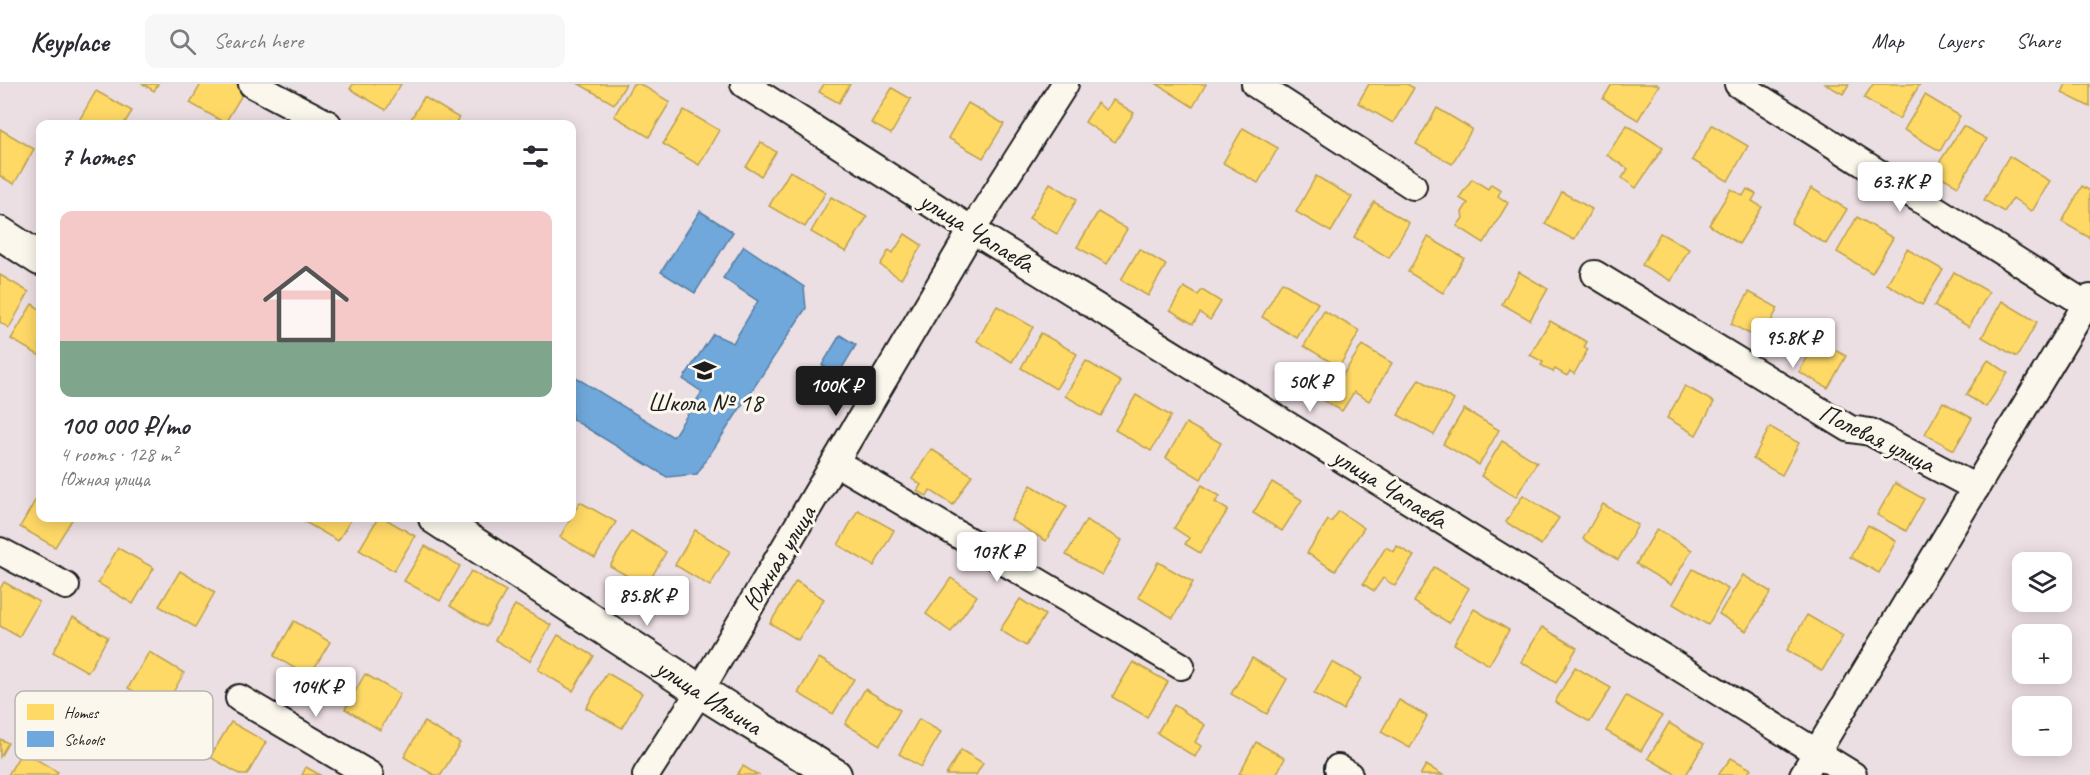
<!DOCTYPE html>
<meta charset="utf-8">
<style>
body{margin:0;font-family:Caveat,sans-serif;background:#f7f7f7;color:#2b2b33;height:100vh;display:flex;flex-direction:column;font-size:22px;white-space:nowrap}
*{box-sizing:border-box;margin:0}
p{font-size:20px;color:#7c7c81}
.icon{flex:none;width:33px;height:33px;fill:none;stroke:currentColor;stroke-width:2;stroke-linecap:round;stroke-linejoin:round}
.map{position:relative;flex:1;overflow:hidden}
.panel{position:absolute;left:36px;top:36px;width:540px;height:402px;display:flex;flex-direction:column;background:#fff;border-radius:12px;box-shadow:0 3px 15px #0003}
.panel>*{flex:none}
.fabs{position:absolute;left:2012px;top:468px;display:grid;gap:12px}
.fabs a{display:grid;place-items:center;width:60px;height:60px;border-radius:12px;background:#fff;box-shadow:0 3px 15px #0003;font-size:30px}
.price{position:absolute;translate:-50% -51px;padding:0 14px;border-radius:6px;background:#fff;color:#222;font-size:20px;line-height:39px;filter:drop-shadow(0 2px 3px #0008)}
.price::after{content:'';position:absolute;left:50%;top:36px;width:18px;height:14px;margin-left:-9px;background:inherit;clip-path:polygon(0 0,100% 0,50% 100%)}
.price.current{background:#1c1c1c;color:#fff}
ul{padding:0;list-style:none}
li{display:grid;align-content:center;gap:12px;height:318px;padding:0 24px}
li span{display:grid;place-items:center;height:186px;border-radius:12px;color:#555}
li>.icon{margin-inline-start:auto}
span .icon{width:108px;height:108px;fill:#fffc;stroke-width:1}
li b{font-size:26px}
h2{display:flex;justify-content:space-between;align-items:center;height:72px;padding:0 24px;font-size:26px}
header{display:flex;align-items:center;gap:36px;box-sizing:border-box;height:84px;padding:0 30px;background:#fff;border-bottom:2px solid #e1e1e2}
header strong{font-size:28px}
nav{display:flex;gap:33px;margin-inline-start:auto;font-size:21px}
.search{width:420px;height:54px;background:#f7f7f7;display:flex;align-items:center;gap:15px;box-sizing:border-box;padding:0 21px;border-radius:12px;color:#7c7c81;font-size:22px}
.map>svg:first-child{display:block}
.homes{fill:#ffd966;stroke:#bba050;stroke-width:1.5}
.schools{fill:#6fa8dc;stroke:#567ea2;stroke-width:1.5}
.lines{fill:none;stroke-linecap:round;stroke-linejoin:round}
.minor-casing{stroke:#1c1c1c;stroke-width:30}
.major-casing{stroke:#1c1c1c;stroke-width:36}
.minor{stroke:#fbf7ec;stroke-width:26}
.major{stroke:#fbf7ec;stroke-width:32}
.labels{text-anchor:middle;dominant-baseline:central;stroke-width:6;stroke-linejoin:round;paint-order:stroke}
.street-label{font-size:26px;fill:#1c1c1c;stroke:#fbf7ec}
.poi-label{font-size:26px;fill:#1c1c1c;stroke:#fbf7ec}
.key{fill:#fbf7ec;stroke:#b8b5ae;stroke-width:1.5}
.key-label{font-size:16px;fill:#1c1c1c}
</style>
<header>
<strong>Keyplace</strong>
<div class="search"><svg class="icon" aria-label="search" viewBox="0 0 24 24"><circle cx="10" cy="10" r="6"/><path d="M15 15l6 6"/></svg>Search here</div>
<nav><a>Map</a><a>Layers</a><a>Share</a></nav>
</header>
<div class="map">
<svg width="2090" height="691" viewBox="0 0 2090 691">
<rect width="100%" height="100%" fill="#ecdfe4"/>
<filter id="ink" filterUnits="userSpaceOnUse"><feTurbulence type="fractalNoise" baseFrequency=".0167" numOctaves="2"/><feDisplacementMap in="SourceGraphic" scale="12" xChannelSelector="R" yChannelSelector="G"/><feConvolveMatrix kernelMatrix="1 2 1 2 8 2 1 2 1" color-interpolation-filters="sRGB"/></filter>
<g filter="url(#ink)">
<g class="homes">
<path d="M143 0H158L154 7Z"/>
<path d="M201 0H239L246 4 225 39 190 19Z"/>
<path d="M353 0H401L386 26 350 5Z"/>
<path d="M579 0H626L614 20Z"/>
<path d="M633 0H640L670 18 649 53 614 32Z"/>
<path d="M824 0H850L839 19 819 8Z"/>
<path d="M1157 0H1206L1193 23Z"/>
<path d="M1369 0H1407L1414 4 1393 39 1358 19Z"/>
<path d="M1612 0H1657L1659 1 1638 36 1603 15Z"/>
<path d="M1825 0H1849L1843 10Z"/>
<path d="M1873 0H1920L1899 35 1864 14Z"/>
<path d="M2066 0H2090V23L2062 9Z"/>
<path d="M892 4 911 15 891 50 871 39Z"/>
<path d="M96 7 132 27 124 40H77Z"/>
<path d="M1925 11 1960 32 1940 67 1904 46Z"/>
<path d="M424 13 459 34 455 40H408Z"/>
<path d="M1113 16 1134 29 1115 58 1085 38 1097 19 1106 26Z"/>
<path d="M968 19 1004 40 983 74 948 54Z"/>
<path d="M1437 24 1472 45 1452 80 1416 60Z"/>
<path d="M684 26 719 46 699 81 663 60Z"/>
<path d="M1627 41 1663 64 1636 104 1622 94 1628 85 1607 71Z"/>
<path d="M1712 41 1748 62 1728 97 1692 76Z"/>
<path d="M1963 42 1987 55 1958 102 1933 88Z"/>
<path d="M1243 44 1278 64 1258 99 1223 79Z"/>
<path d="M0 45 34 65 14 100 0 92Z"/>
<path d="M761 58 776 68 761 92 746 83Z"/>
<path d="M2009 72 2050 97 2033 126 2031 127 2013 114 2004 128 1984 116Z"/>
<path d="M790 87 826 108 805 143 769 122Z"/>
<path d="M1316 92 1352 113 1331 148 1296 128Z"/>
<path d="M1472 95 1488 105 1491 100 1501 106 1498 112 1508 119 1484 159 1457 142 1463 134 1462 128 1468 119 1459 114Z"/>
<path d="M1050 99 1077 115 1057 150 1029 134Z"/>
<path d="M2082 102 2090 107V154L2062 138Z"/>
<path d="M1811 104 1847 125 1826 160 1791 139Z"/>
<path d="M1731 105 1743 112 1747 105 1756 110 1752 117 1762 123 1739 160 1709 141Z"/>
<path d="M1562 108 1592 125 1574 156 1545 140Z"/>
<path d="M831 113 867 133 846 168 811 148Z"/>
<path d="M1374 118 1409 139 1389 174 1354 153Z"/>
<path d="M1098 128 1127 145 1107 180 1077 163Z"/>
<path d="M1857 133 1893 154 1872 189 1837 168Z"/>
<path d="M1660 149 1689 165 1671 197 1642 181Z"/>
<path d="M905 150 922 161 901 195 880 181 889 166 893 169Z"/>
<path d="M1428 153 1464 174 1443 209 1408 188Z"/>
<path d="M1139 165 1166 181 1148 212 1121 196Z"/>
<path d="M1907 165 1943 186 1922 221 1887 200Z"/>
<path d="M1519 188 1548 205 1530 236 1502 220Z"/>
<path d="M1954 188 1989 208 1969 243 1934 222Z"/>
<path d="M0 191 29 208 9 244 0 238Z"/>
<path d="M1282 198 1318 219 1297 254 1262 233Z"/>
<path d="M1184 203 1198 211 1202 206 1221 218 1210 236 1200 229 1193 240 1170 226Z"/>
<path d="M1749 208 1778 224 1761 256 1731 240Z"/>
<path d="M2002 217 2037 238 2017 273 1982 253Z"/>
<path d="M32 220 40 225V272L11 255Z"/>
<path d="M997 222 1033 243 1012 278 977 257Z"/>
<path d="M1324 227 1360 247 1339 283 1304 262Z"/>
<path d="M1550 237 1587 258 1584 263 1588 265 1574 290 1570 287 1567 292 1555 285 1553 288 1541 281 1543 278 1530 271Z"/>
<path d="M1041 249 1077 270 1056 305 1021 284Z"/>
<path d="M1817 256 1846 272 1828 304 1799 288Z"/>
<path d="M1362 261 1392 279 1369 317 1354 308 1342 327 1321 315 1333 294 1339 297Z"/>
<path d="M1988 276 2008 289 1986 323 1966 311Z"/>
<path d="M1086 277 1121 298 1101 332 1065 312Z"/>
<path d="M1419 295 1454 316 1434 351 1398 331Z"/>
<path d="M1685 302 1714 318 1696 351 1667 334Z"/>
<path d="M1136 311 1171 332 1151 367 1115 346Z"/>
<path d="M1943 318 1972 334 1954 366 1925 350Z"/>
<path d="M1464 325 1499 346 1479 381 1443 360Z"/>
<path d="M1186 339 1221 359 1201 395 1166 374Z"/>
<path d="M1770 343 1799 359 1782 391 1753 375Z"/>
<path d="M1502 357 1537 378 1516 413 1481 392Z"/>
<path d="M931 365 972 391 953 421 930 406 927 412 917 407 921 401 912 395Z"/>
<path d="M1272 398 1302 416 1282 447 1253 429Z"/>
<path d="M1895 399 1924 415 1906 447 1877 431Z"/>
<path d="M1031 401 1067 422 1046 457 1011 436Z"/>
<path d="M1202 401 1220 412 1215 418 1228 426 1200 469 1185 460 1189 454 1174 444Z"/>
<path d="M40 408V434H73L55 463 20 443Z"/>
<path d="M1523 411 1559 434 1541 461 1506 438Z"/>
<path d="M580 418 616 438 595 474 560 453Z"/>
<path d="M1603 420 1638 441 1618 476 1583 455Z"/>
<path d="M858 426 894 446 874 482 838 461Z"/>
<path d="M1339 427 1364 444 1335 487 1307 469 1328 436 1331 438Z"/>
<path d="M304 434H352L338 457 303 437Z"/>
<path d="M378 434H384L415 452 394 487 359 466Z"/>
<path d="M1086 436 1122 456 1102 491 1066 471Z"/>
<path d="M1868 441 1896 457 1879 489 1850 473Z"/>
<path d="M1657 445 1692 466 1671 501 1636 480Z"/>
<path d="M695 446 730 467 710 502 675 481Z"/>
<path d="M631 447 666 468 646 503 610 482Z"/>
<path d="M425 462 460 482 440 517 404 497Z"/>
<path d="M1397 462 1414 472 1395 502 1383 494 1374 507 1363 500 1386 463 1394 468Z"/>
<path d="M118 464 154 484 133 520 98 499Z"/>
<path d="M1158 478 1193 498 1173 534 1138 513Z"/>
<path d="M1434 483 1469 504 1449 539 1414 518Z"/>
<path d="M1693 485 1728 505 1708 541 1673 520Z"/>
<path d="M180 487 215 508 195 543 159 522Z"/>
<path d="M471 487 506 507 486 543 450 522Z"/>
<path d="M1743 491 1771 508 1746 547 1719 530Z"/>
<path d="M951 494 977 512 951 548 926 530Z"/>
<path d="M796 497 824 515 798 556 770 539Z"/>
<path d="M4 498 39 518 19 553 0 542V505Z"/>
<path d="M1020 515 1045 531 1026 562 1000 546Z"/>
<path d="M515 521 551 541 530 577 495 556Z"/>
<path d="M1474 525 1509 546 1489 581 1454 560Z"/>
<path d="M1807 531 1843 552 1822 587 1787 566Z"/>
<path d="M73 533 108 553 88 588 53 568Z"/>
<path d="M294 537 330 558 309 593 274 572Z"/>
<path d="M1542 543 1577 564 1556 599 1521 578Z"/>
<path d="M558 551 594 572 573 607 538 586Z"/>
<path d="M149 568 184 589 164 624 128 604Z"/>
<path d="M819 574 854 595 833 630 798 609Z"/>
<path d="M1252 574 1287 595 1267 630 1231 610Z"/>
<path d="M1133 578 1168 598 1147 633 1112 613Z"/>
<path d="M1332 578 1361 594 1343 626 1314 610Z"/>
<path d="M1575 583 1611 604 1590 638 1555 618Z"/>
<path d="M607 589 642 609 622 644 586 624Z"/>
<path d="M365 590 400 610 380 646 345 625Z"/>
<path d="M865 605 900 626 880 661 845 640Z"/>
<path d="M1626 612 1662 632 1641 667 1606 647Z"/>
<path d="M1399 616 1427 632 1410 664 1381 648Z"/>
<path d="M1174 621 1205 641 1195 658 1201 662 1195 673 1157 649Z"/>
<path d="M919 635 941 648 921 683 899 670Z"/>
<path d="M231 638 266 658 247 691H241L210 673Z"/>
<path d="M424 638 460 659 441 691H434L404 673Z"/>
<path d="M1669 639 1704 660 1686 691H1677L1648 674Z"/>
<path d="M0 655 8 659 0 673Z"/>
<path d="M1256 658 1285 674 1276 691 1239 690Z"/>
<path d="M961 666 983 679 976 691H946Z"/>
<path d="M22 667 58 688 56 691H8Z"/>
<path d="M1731 674 1751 685 1747 691H1718Z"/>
<path d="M1426 681 1443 691H1420Z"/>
<path d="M743 682 758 691H737Z"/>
<path d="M306 683 320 691H302Z"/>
</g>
<g class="schools">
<path d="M700 127 733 148 695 209 661 188Z"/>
<path d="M744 162 804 203 806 224 697 390 667 393 572 335V291L673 353 702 308 683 295 713 250 733 259 758 217 723 194Z"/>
<path d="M840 251 856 261 838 291 822 281Z"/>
</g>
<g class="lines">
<defs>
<g id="minor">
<path d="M252 0 328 40"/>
<path d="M744 0 972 146 1853 691"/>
<path d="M1255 0 1413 102"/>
<path d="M1738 0 2090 223"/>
<path d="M1595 190 1850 345 1870 348 1976 404"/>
<path d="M835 378 1181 582"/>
<path d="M0 467 66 502"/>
<path d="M239 614 370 691"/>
<path d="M1338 684 1349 691"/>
<path d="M646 691 700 607 972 146 1065 0"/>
<path d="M1803 691 2090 214"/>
</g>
<g id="major">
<path d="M0 149 40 175"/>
<path id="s1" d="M435 434 700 607 835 691"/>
</g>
</defs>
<use href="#minor" class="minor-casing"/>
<use href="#major" class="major-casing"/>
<use href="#minor" class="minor"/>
<use href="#major" class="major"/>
</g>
</g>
<defs>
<symbol id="school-bare" viewBox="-9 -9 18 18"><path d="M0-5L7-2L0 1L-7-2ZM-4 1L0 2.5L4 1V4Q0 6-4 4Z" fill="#1c1c1c" stroke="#fbf7ec" stroke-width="2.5" paint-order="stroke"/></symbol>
</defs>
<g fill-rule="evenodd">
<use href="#school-bare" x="688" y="270" width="33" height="33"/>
</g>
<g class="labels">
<g class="street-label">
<text transform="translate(977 148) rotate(32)">улица Чапаева</text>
<text transform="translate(1877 354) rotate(26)">Полевая улица</text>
<text transform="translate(1390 404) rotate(32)">улица Чапаева</text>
<text transform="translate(779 474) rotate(-59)">Южная улица</text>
<text stroke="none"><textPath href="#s1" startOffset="327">улица Ильича</textPath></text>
</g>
<g class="poi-label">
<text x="705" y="318">Школа № 18</text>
</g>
</g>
<rect x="15" y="607" width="198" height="69" rx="9" class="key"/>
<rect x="27" y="620" width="27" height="16" fill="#ffd966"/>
<rect x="27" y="647" width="27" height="16" fill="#6fa8dc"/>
<g class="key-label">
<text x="64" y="634">Homes</text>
<text x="64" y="661">Schools</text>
</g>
</svg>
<div class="fabs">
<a><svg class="icon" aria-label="layers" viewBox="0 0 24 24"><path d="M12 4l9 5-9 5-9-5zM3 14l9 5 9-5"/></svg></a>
<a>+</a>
<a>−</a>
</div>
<b class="price" style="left:1900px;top:129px">63.7K ₽</b>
<b class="price" style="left:1793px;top:285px">95.8K ₽</b>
<b class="price" style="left:1310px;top:329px">50K ₽</b>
<b class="price current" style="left:836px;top:333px">100K ₽</b>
<b class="price" style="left:997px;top:499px">107K ₽</b>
<b class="price" style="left:647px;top:543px">85.8K ₽</b>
<b class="price" style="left:316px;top:634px">104K ₽</b>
<section class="panel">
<h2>7 homes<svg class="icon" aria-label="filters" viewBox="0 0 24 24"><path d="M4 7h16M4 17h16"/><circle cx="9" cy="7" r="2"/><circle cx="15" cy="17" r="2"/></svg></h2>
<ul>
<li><span style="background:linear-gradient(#f6c9c9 70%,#7fa58c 0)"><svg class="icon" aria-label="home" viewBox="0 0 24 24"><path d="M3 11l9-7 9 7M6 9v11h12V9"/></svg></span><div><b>100 000 ₽/mo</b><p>4 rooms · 128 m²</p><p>Южная улица</p></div></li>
</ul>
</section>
</div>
